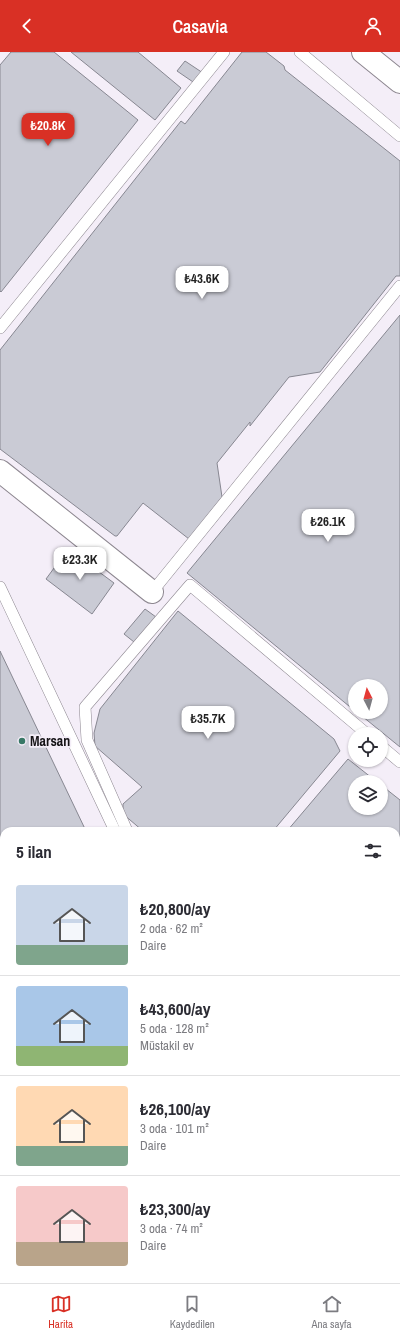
<!DOCTYPE html>
<html lang="tr">
<meta charset="utf-8">
<style>
body{margin:0;font-family:"Archivo Narrow",sans-serif;background:#f7f7f7;color:#2b2b33;height:100vh;display:flex;flex-direction:column;font-size:15px;white-space:nowrap}
*{box-sizing:border-box;margin:0}
p{font-size:13px;color:#7c7c81}
.icon{flex:none;width:22px;height:22px;fill:none;stroke:currentColor;stroke-width:2;stroke-linecap:round;stroke-linejoin:round}
.map{position:relative;flex:1;overflow:hidden}
.drawer{position:absolute;left:0px;top:775px;width:400px;height:456px;display:flex;flex-direction:column;background:#fff;border-radius:12px 12px 0 0;box-shadow:0 1px 3px #0004}
.drawer>*{flex:none}
.needle{width:26px;rotate:354deg}
.fabs{position:absolute;left:348px;top:627px;display:grid;gap:8px}
.fabs a{display:grid;place-items:center;width:40px;height:40px;border-radius:50%;background:#fff;box-shadow:0 1px 3px #0004;font-size:20px}
.price{position:absolute;translate:-50% -34px;padding:0 9px;border-radius:8px;background:#fff;color:#222;font-size:13px;line-height:26px;filter:drop-shadow(0 1px 2px #0008)}
.price::after{content:'';position:absolute;left:50%;top:24px;width:12px;height:9px;margin-left:-6px;background:inherit;clip-path:polygon(0 0,100% 0,50% 100%)}
.price.on{background:#d93025;color:#fff}
ul{padding:0;list-style:none}
li{display:flex;align-items:center;gap:12px;height:100px;padding:0 16px}
li+li{border-top:1px solid #e1e1e2}
li span{display:grid;place-items:center;flex:none;width:112px;height:80px;border-radius:4px;color:#555}
li>.icon{margin-inline-start:auto}
span .icon{width:48px;height:48px;fill:#fffc;stroke-width:1}
li b{font-size:17px}
h2{display:flex;justify-content:space-between;align-items:center;height:48px;padding:0 16px;font-size:17px}
header{display:flex;justify-content:space-between;align-items:center;height:52px;padding:0 16px;background:#d93025;color:#fff;font-size:18px;font-weight:600}
.dock{display:flex;justify-content:space-around;align-items:center;height:56px;border-top:1px solid #e1e1e2;background:#fff;font-size:11px;color:#7c7c81}
.dock a{display:grid;justify-items:center;gap:2px}
.dock .on{color:#d93025}
.map>svg:first-child{display:block}
.building{fill:#cacbd5;stroke:#878791}
.lines{fill:none;stroke-linecap:round;stroke-linejoin:round}
.service-casing{stroke:#8d8790;stroke-width:12}
.minor-casing{stroke:#8d8790;stroke-width:24}
.service{stroke:#fff;stroke-width:11}
.minor{stroke:#fff;stroke-width:22}
.poi-dot{fill:#387866;stroke:#f4eef8;stroke-width:1.5}
.labels{text-anchor:middle;dominant-baseline:central;stroke-width:3.5;stroke-linejoin:round;paint-order:stroke}
.poi-label{font-size:14px;font-weight:bold;fill:#161417;stroke:#f4eef8;text-anchor:start}
</style>
<header><svg class="icon" aria-label="back" viewBox="0 0 24 24"><path d="M15 5l-7 7 7 7"/></svg>Casavia<svg class="icon" aria-label="person" viewBox="0 0 24 24"><circle cx="12" cy="8" r="4"/><path d="M4 21q1-7 8-7t8 7"/></svg></header>
<div class="map">
<svg width="400" height="1231" viewBox="0 0 400 1231">
<rect width="100%" height="100%" fill="#f4eef8"/>
<g class="building">
<path d="M11 0H54L138 68 1 240 0 239V13Z"/>
<path d="M71 0H138L181 36 155 68Z"/>
<path d="M242 0H266L284 14 285 18 400 109V224H396L320 320 289 325 250 374V370L217 411 222 445 189 487 143 451 117 484H115L0 397V298L181 69 185 72Z"/>
<path d="M185 9 203 21 196 32 177 19Z"/>
<path d="M400 263V695L357 660H381V634H355V659L187 521Z"/>
<path d="M68 497 114 531 92 562 46 527Z"/>
<path d="M145 557 156 565 134 590 124 582Z"/>
<path d="M178 559 334 687 340 699 273 779H143L123 762V752L142 735 95 694 94 681 100 657Z"/>
<path d="M0 599 86 779H4V936L0 937Z"/>
<path d="M348 707 377 730H355V756H381V733L400 748V1231H359L357 1227H396V779H287Z"/>
<path d="M4 1074V1227H211L202 1231H0V1075Z"/>
</g>
<g class="lines">
<defs>
<g id="service">
<path d="M300 0 400 84"/>
<path d="M0 276 224 0"/>
<path d="M0 535 115 779"/>
<path d="M152 540 400 234"/>
<path d="M381 694 400 710"/>
<path d="M127 779 87 688 85 655 190 533 367 682"/>
<path d="M0 968 4 966"/>
<path d="M0 1044 4 1042"/>
<path d="M258 1227 260 1231"/>
<path d="M344 1227 346 1231"/>
<path d="M228 1231 237 1227"/>
</g>
<g id="minor">
<path d="M363 0 400 30"/>
<path d="M0 419 152 540"/>
<path d="M0 1014 4 1012"/>
</g>
</defs>
<use href="#service" class="service-casing"/>
<use href="#minor" class="minor-casing"/>
<use href="#service" class="service"/>
<use href="#minor" class="minor"/>
</g>
<circle class="poi-dot" cx="22" cy="689" r="4"/>
<g class="labels">
<g class="poi-label">
<text x="30" y="689">Marsan</text>
</g>
</g>
</svg>
<div class="fabs">
<a><svg class="needle" viewBox="-14 -14 28 28"><path d="M0-13l5 13h-10z" fill="#e53935"/><path d="M0 13l5-13h-10z" fill="#7c7c81"/></svg></a>
<a><svg class="icon" aria-label="locate" viewBox="0 0 24 24"><circle cx="12" cy="12" r="6"/><path d="M12 2v4M12 18v4M2 12h4M18 12h4"/></svg></a>
<a><svg class="icon" aria-label="layers" viewBox="0 0 24 24"><path d="M12 4l9 5-9 5-9-5zM3 14l9 5 9-5"/></svg></a>
</div>
<b class="price on" style="left:48px;top:95px">₺20.8K</b>
<b class="price" style="left:202px;top:248px">₺43.6K</b>
<b class="price" style="left:328px;top:491px">₺26.1K</b>
<b class="price" style="left:80px;top:529px">₺23.3K</b>
<b class="price" style="left:208px;top:688px">₺35.7K</b>
<section class="drawer">
<h2>5 ilan<svg class="icon" aria-label="filters" viewBox="0 0 24 24"><path d="M4 7h16M4 17h16"/><circle cx="9" cy="7" r="2"/><circle cx="15" cy="17" r="2"/></svg></h2>
<ul>
<li><span style="background:linear-gradient(#c9d6e8 75%,#7fa58c 0)"><svg class="icon" aria-label="home" viewBox="0 0 24 24"><path d="M3 11l9-7 9 7M6 9v11h12V9"/></svg></span><div><b>₺20,800/ay</b><p>2 oda · 62 m²</p><p>Daire</p></div></li>
<li><span style="background:linear-gradient(#a9c7e8 75%,#8fb573 0)"><svg class="icon" aria-label="home" viewBox="0 0 24 24"><path d="M3 11l9-7 9 7M6 9v11h12V9"/></svg></span><div><b>₺43,600/ay</b><p>5 oda · 128 m²</p><p>Müstakil ev</p></div></li>
<li><span style="background:linear-gradient(#ffd9b3 75%,#7fa58c 0)"><svg class="icon" aria-label="home" viewBox="0 0 24 24"><path d="M3 11l9-7 9 7M6 9v11h12V9"/></svg></span><div><b>₺26,100/ay</b><p>3 oda · 101 m²</p><p>Daire</p></div></li>
<li><span style="background:linear-gradient(#f6c9c9 70%,#b9a48a 0)"><svg class="icon" aria-label="home" viewBox="0 0 24 24"><path d="M3 11l9-7 9 7M6 9v11h12V9"/></svg></span><div><b>₺23,300/ay</b><p>3 oda · 74 m²</p><p>Daire</p></div></li>
</ul>
</section>
</div>
<nav class="dock">
<a class="on"><svg class="icon" aria-label="map" viewBox="0 0 24 24"><path d="M3 6l6-2 6 2 6-2v14l-6 2-6-2-6 2zM9 4v14M15 6v14"/></svg>Harita</a>
<a><svg class="icon" aria-label="saved" viewBox="0 0 24 24"><path d="M7 4h10v16l-5-4-5 4z"/></svg>Kaydedilen</a>
<a><svg class="icon" aria-label="home" viewBox="0 0 24 24"><path d="M3 11l9-7 9 7M6 9v11h12V9"/></svg>Ana sayfa</a>
</nav>
